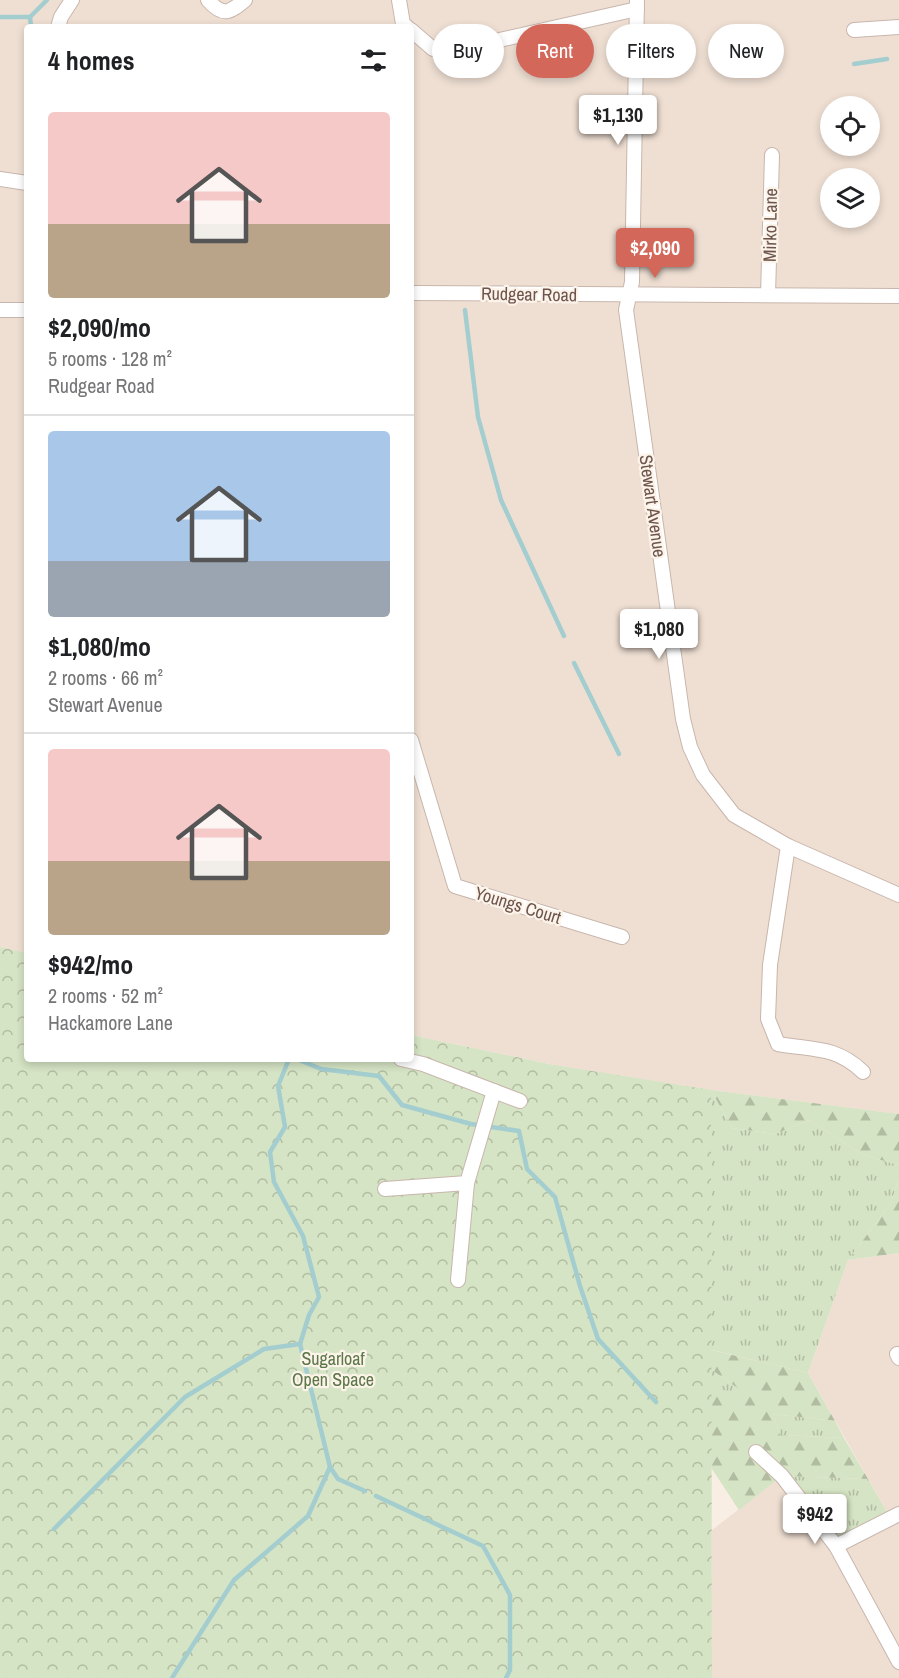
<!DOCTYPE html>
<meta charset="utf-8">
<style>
body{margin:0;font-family:"Archivo Narrow",sans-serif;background:#f2f2f2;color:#202124;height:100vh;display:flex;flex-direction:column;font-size:22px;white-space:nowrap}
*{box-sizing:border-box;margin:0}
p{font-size:20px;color:#757577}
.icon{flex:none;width:33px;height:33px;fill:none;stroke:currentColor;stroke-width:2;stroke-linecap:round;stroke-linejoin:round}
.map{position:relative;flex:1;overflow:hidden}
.sheet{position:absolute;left:24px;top:24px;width:390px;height:1038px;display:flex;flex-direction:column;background:#fff;border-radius:6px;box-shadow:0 3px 9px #0003}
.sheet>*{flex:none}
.hud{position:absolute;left:432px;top:24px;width:376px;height:54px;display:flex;gap:12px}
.buttons{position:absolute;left:820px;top:96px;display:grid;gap:12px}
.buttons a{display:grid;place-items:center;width:60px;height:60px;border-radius:50%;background:#fff;box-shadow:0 3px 9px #0003;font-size:30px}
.price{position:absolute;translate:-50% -51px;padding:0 14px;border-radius:6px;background:#fff;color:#222;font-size:20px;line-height:39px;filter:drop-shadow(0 2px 3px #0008)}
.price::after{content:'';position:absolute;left:50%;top:36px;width:18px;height:14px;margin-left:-9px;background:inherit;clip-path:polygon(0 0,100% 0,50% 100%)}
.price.active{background:#d36759;color:#fff}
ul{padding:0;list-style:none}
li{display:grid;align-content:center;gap:12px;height:318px;padding:0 24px}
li+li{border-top:2px solid #e0e0e0}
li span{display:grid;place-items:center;height:186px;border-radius:6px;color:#555}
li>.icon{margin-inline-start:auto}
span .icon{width:108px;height:108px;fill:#fffc;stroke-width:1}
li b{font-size:26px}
h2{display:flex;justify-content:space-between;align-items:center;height:72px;padding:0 24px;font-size:26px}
.chip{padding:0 21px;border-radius:27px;background:#fff;box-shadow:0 3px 9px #0003;font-size:21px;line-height:54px}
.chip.active{background:#d36759;color:#fff}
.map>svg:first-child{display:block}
.residential{fill:#efdfd3;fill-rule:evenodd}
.grass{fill:url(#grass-tufts)}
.forest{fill:url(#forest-firs)}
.park{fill:url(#park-crowns)}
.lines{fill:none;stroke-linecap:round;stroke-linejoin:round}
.stream{stroke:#a3cdcf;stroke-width:4.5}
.minor-casing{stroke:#c8b6ac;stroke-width:16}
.minor{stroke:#fff;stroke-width:14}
.labels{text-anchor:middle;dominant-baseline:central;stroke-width:4.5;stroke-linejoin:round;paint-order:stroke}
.street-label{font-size:18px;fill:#6d554d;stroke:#fcf3e9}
.park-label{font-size:18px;fill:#5c774a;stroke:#fcf3e9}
</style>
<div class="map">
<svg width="899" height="1678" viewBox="0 0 899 1678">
<defs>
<pattern id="grass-tufts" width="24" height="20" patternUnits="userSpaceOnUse" patternTransform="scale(1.5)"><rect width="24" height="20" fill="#d5e4c4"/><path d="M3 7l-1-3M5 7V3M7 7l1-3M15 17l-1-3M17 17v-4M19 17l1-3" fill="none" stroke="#b1bca1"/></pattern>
<pattern id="forest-firs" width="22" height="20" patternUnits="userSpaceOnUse" patternTransform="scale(1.5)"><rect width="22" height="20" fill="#d5e4c4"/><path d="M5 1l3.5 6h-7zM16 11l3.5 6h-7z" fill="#b1bca1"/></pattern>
<pattern id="park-crowns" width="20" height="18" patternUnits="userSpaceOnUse" patternTransform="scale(1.5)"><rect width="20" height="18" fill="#d5e4c4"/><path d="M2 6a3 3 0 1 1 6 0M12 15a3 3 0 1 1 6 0" fill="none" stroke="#b1bca1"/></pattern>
</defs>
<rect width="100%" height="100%" fill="#f9eee4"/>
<g class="residential">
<path d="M0 0H899V1114L711 1090 554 1065 411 1035V27H27V953L0 947ZM831 106H870V146H831ZM831 178H870V218H831Z"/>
<path d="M899 1253V1678H712V1530L782 1476 891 1519 808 1373 848 1260Z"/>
</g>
<g class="grass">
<path d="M554 1065 711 1090 732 1128 775 1134 809 1120 863 1155 899 1165V1182L897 1184 891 1203 848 1260 808 1373 712 1350V1370L751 1397 676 1380Z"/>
<path d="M773 1414 835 1421 844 1438 780 1435Z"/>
<path d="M782 1476 868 1479 891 1519 836 1546Z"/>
</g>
<g class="forest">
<path d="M711 1090 899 1114V1165L863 1155 809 1120 775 1134 732 1128Z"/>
<path d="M899 1182V1253L848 1260 891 1203 897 1184Z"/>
<path d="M711 1350 808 1373 835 1421 773 1414 780 1435 844 1438 868 1479 782 1476 739 1510 712 1469 677 1380 749 1396 712 1370Z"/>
</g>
<path class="park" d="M0 947 27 953V1059H411V1035L554 1065 711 1090 712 1678H0Z"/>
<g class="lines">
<g class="stream">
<path d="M0 17H30L47 0"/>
<path d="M30 17 31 27"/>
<path d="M854 64 887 59"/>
<path d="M465 310 478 417 501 500 564 636"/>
<path d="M574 663 619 754"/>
<path d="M289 1059 278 1086 285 1127 270 1152 274 1182 303 1236 319 1297 309 1315 300 1344"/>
<path d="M297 1059 321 1069 379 1076 402 1105 471 1124 519 1131 527 1169 555 1197 580 1286 598 1339 656 1402"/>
<path d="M300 1344 330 1467 338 1479 365 1491"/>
<path d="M376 1496 483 1546 510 1595V1670L506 1678"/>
<path d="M54 1529 185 1397 264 1349 300 1344"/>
<path d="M172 1678 234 1580 308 1516 330 1467"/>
</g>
<defs>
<g id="minor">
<path d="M208 0C223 17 229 13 245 0"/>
<path d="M399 0 403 24 407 27"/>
<path d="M637 0 632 282 626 310 683 719 690 747 703 775 734 815 788 846 899 895"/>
<path d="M58 27 61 17 72 0"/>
<path d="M411 30 433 49 473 46 637 9"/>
<path d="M854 30 899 27"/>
<path d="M0 179 27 183"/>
<path d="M411 293 899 296"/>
<path d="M768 295 772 155"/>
<path d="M0 310H27"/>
<path d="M411 740 455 886 622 937"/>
<path d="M788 846 770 965 768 1019 778 1044C813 1050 836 1046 863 1072"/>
<path d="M401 1059 423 1064 520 1101"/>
<path d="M385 1189 467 1183 494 1091"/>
<path d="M458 1280 467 1183"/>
<path d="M897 1354 899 1358"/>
<path d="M756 1452 782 1476 836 1546 899 1514"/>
<path d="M836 1546 899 1662"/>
</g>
</defs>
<use href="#minor" class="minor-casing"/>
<use href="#minor" class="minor"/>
</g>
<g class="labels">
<g class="street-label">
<text transform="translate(770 225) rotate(-89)">Mirko Lane</text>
<text transform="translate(529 294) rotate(1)">Rudgear Road</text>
<text transform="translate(653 506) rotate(82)">Stewart Avenue</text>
<text transform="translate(518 905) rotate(17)">Youngs Court</text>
</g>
<g class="park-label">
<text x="333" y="1358">Sugarloaf<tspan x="333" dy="21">Open Space</tspan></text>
</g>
</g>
</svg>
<div class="buttons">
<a><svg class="icon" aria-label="locate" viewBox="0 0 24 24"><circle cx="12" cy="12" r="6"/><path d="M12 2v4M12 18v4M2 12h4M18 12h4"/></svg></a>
<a><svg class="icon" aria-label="layers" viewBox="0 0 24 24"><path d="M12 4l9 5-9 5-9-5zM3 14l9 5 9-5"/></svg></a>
</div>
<b class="price" style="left:618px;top:146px">$1,130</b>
<b class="price active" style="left:655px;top:279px">$2,090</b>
<b class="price" style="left:659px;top:660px">$1,080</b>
<b class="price" style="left:815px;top:1545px">$942</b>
<div class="hud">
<a class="chip">Buy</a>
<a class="chip active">Rent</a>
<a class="chip">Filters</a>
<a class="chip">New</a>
</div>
<section class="sheet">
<h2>4 homes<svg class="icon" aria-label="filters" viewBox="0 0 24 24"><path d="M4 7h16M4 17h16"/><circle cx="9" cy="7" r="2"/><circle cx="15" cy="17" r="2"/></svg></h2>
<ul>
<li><span style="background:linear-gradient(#f6c9c9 60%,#b9a48a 0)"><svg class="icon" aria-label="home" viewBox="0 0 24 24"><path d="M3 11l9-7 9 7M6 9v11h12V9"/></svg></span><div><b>$2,090/mo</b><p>5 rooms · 128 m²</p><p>Rudgear Road</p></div></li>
<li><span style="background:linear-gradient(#a9c7e8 70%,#9aa5b1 0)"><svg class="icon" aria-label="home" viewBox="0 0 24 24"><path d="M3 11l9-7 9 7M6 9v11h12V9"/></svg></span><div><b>$1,080/mo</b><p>2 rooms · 66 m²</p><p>Stewart Avenue</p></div></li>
<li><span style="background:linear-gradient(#f6c9c9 60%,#b9a48a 0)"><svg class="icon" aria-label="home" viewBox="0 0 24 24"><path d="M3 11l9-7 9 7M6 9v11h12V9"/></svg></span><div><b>$942/mo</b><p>2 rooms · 52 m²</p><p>Hackamore Lane</p></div></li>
</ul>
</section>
</div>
